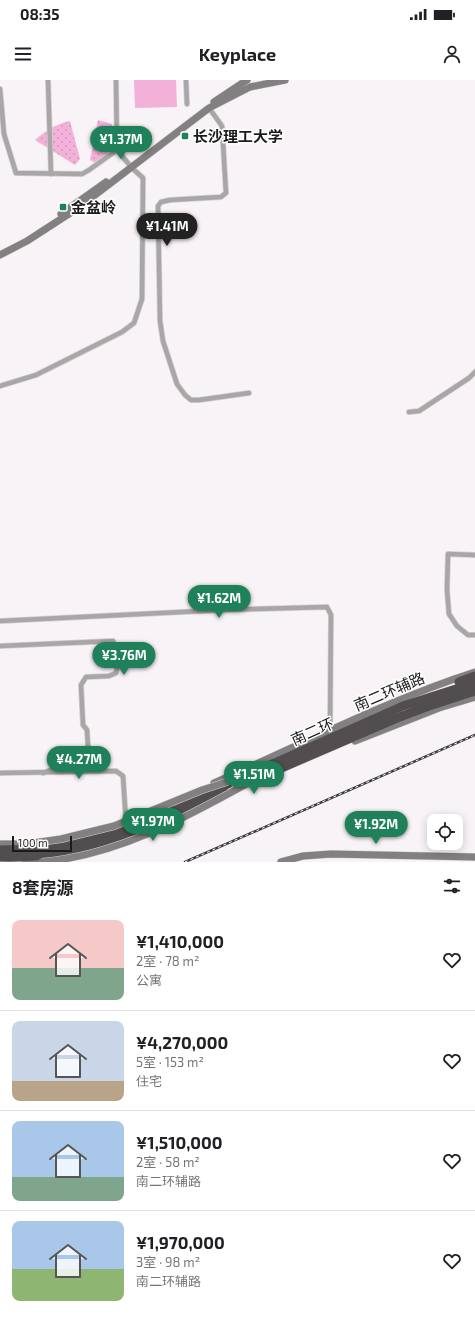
<!DOCTYPE html>
<html lang="zh">
<meta charset="utf-8">
<style>
body{margin:0;font-family:"Exo 2","Noto Sans SC",sans-serif;background:#f6f6f6;color:#202124;height:100vh;display:flex;flex-direction:column;font-size:15px;white-space:nowrap}
*{box-sizing:border-box;margin:0}
p{font-size:13px;color:#757577}
.icon{flex:none;width:22px;height:22px;fill:none;stroke:currentColor;stroke-width:2;stroke-linecap:round;stroke-linejoin:round}
.map{position:relative;height:782px;overflow:hidden}
.panel{display:flex;flex-direction:column;background:#fff;flex:1}
.panel>*{flex:none}
.buttons{position:absolute;left:427px;top:734px;display:grid;gap:8px}
.buttons a{display:grid;place-items:center;width:36px;height:36px;border-radius:8px;background:#fff;box-shadow:0 2px 10px #0003;font-size:20px}
.scale{position:absolute;left:12px;bottom:10px;width:60px;box-sizing:border-box;padding-left:4px;border:2px solid #1c1a1b;border-top:0;font-size:11px;line-height:14px;white-space:nowrap;color:#1c1a1b;-webkit-text-stroke:3px #fff;paint-order:stroke}
.price{position:absolute;translate:-50% -34px;padding:0 9px;border-radius:14px;background:#1f8159;color:#fff;font-size:13px;line-height:26px;filter:drop-shadow(0 1px 2px #0008)}
.price::after{content:'';position:absolute;left:50%;top:24px;width:12px;height:9px;margin-left:-6px;background:inherit;clip-path:polygon(0 0,100% 0,50% 100%)}
.price.current{background:#222;color:#fff}
ul{padding:0;list-style:none}
li{display:flex;align-items:center;gap:12px;height:100px;padding:0 12px}
li+li{border-top:1px solid #e0e0e0}
li span{display:grid;place-items:center;flex:none;width:112px;height:80px;border-radius:8px;color:#555}
li>.icon{margin-inline-start:auto}
span .icon{width:48px;height:48px;fill:#fffc;stroke-width:1}
li b{font-size:17px}
h2{display:flex;justify-content:space-between;align-items:center;height:48px;padding:0 12px;font-size:17px}
.status{display:flex;justify-content:space-between;align-items:center;height:28px;padding:0 20px;background:#fff;direction:ltr}
.status svg{height:11px;fill:currentColor}
header{display:flex;justify-content:space-between;align-items:center;height:52px;padding:0 12px;background:#fff;font-size:18px;font-weight:700}
.map>svg:first-child{display:block}
.grass{fill:url(#grass-dots)}
.pitch{fill:#f3b1da}
.lines{fill:none;stroke-linecap:round;stroke-linejoin:round}
.street-casing{stroke:#d5d0d3;stroke-width:6}
.secondary-casing{stroke:#d5d0d3;stroke-width:8}
.highway-casing{stroke:#d5d0d3;stroke-width:10}
.street{stroke:#a8a6a7;stroke-width:4.5}
.secondary{stroke:#828081;stroke-width:7}
.highway{stroke:#524e50;stroke-width:9}
.rail-casing{stroke:#3b393a;stroke-width:2.5}
.rail{stroke:#fff;stroke-width:1;stroke-dasharray:3;stroke-linecap:butt}
.secondary-bridge-casing{stroke:#d5d0d3;stroke-width:8;stroke-linecap:butt}
.secondary-bridge{stroke:#828081;stroke-width:7}
.poi-dot{fill:#1f8159;stroke:#fff;stroke-width:1.5}
.labels{text-anchor:middle;dominant-baseline:central;stroke-width:3;stroke-linejoin:round;paint-order:stroke}
.poi-label{font-size:15px;font-weight:bold;fill:#1c1a1b;stroke:#fff;text-anchor:start}
.street-label{font-size:15px;fill:#1c1a1b;stroke:#fff}
</style>
<div class="status"><b>08:35</b><svg viewBox="0 0 49 12"><path d="M0 12V9h3v3zM5 12V6h3v6zM10 12V3h3v9zM15 12V0h3v12zM26 1h20v11H26zM47 4h2v5h-2z"/></svg></div>
<header><svg class="icon" aria-label="menu" viewBox="0 0 24 24"><path d="M4 6h16M4 12h16M4 18h16"/></svg>Keyplace<svg class="icon" aria-label="person" viewBox="0 0 24 24"><circle cx="12" cy="8" r="4"/><path d="M4 21q1-7 8-7t8 7"/></svg></header>
<div class="map">
<svg width="475" height="782" viewBox="0 0 475 782">
<defs>
<pattern id="grass-dots" width="8" height="8" patternUnits="userSpaceOnUse"><rect width="8" height="8" fill="#f3b1da"/><path d="M2 2h.1M6 6h.1" fill="none" stroke="#d098ba" stroke-width="1.8" stroke-linecap="round"/></pattern>
</defs>
<rect width="100%" height="100%" fill="#f8f3f6"/>
<g class="grass">
<path d="M98 40 112 44 115 69 96 83 90 80Z"/>
<path d="M70 41 80 79 75 85 35 60C45 51 56 44 70 41Z"/>
</g>
<path class="pitch" d="M134 0H176L177 27 135 28Z"/>
<g class="lines">
<defs>
<g id="street">
<path d="M48 0 51 94"/>
<path d="M186 0 187 24"/>
<path d="M0 9 4 54 16 93 82 94 89 90 117 70"/>
<path d="M209 28 222 46 226 113 221 117 170 120 161 122 158 126 160 241 163 261 177 304 185 315 191 320H199L249 313"/>
<path d="M0 306 36 295 122 252 134 243 142 219 143 98 132 88 117 70 116 0"/>
<path d="M409 332 419 331 469 298 475 292"/>
<path d="M475 475 448 474 447 510 449 534 457 546 468 555H475"/>
<path d="M0 541 222 530 327 527 331 535 330 651"/>
<path d="M0 566 113 561C117 571 119 582 116 593L109 596 86 597 81 605 83 645 87 650 88 667 87 672 80 678 43 693"/>
<path d="M0 693 116 691 123 696 126 742"/>
</g>
<g id="secondary">
<path d="M214 22 247 0"/>
<path d="M61 134 106 102"/>
<path d="M0 175 27 161 78 128 209 28 250 7 285 0"/>
<path d="M355 661 439 628 475 617"/>
<path d="M214 703C301 665 385 621 475 592"/>
<path d="M0 764H38"/>
<path d="M25 782 39 780"/>
<path d="M281 782 303 776 331 774 475 777"/>
</g>
<g id="highway">
<path d="M459 602 475 596"/>
<path d="M241 698 403 626 475 603"/>
<path d="M242 705 397 638 429 626 475 611"/>
<path d="M0 770C25 770 51 768 76 763 129 751 179 726 228 704"/>
<path d="M0 777C37 778 74 773 109 762 149 749 187 730 225 713"/>
</g>
</defs>
<use href="#street" class="street-casing"/>
<use href="#secondary" class="secondary-casing"/>
<use href="#highway" class="highway-casing"/>
<use href="#street" class="street"/>
<use href="#secondary" class="secondary"/>
<use href="#highway" class="highway"/>
<defs>
<path id="rail" d="M185 782 475 655"/>
</defs>
<use href="#rail" class="rail-casing"/>
<use href="#rail" class="rail"/>
<defs>
<g id="secondary-bridge">
<path d="M33 763 61 759 114 746 202 710 248 695"/>
<path d="M42 782C118 775 185 738 250 702"/>
</g>
</defs>
<use href="#secondary-bridge" class="secondary-bridge-casing"/>
<use href="#secondary-bridge" class="secondary-bridge"/>
</g>
<g class="poi-dot">
<rect x="181" y="52" width="8" height="8" rx="2"/>
<rect x="59" y="123" width="8" height="8" rx="2"/>
</g>
<g class="labels">
<g class="poi-label">
<text x="193" y="56">长沙理工大学</text>
<text x="71" y="127">金盆岭</text>
</g>
<g class="street-label">
<text transform="translate(389 611) rotate(-23)">南二环辅路</text>
<text transform="translate(312 651) rotate(-24)">南二环</text>
</g>
</g>
</svg>
<div class="buttons">
<a><svg class="icon" aria-label="locate" viewBox="0 0 24 24"><circle cx="12" cy="12" r="6"/><path d="M12 2v4M12 18v4M2 12h4M18 12h4"/></svg></a>
</div>
<div class="scale">100 m</div>
<b class="price" style="left:121px;top:80px">¥1.37M</b>
<b class="price current" style="left:167px;top:167px">¥1.41M</b>
<b class="price" style="left:219px;top:539px">¥1.62M</b>
<b class="price" style="left:124px;top:596px">¥3.76M</b>
<b class="price" style="left:79px;top:700px">¥4.27M</b>
<b class="price" style="left:254px;top:715px">¥1.51M</b>
<b class="price" style="left:153px;top:762px">¥1.97M</b>
<b class="price" style="left:376px;top:765px">¥1.92M</b>
</div>
<section class="panel">
<h2>8套房源<svg class="icon" aria-label="filters" viewBox="0 0 24 24"><path d="M4 7h16M4 17h16"/><circle cx="9" cy="7" r="2"/><circle cx="15" cy="17" r="2"/></svg></h2>
<ul>
<li><span style="background:linear-gradient(#f6c9c9 60%,#7fa58c 0)"><svg class="icon" aria-label="home" viewBox="0 0 24 24"><path d="M3 11l9-7 9 7M6 9v11h12V9"/></svg></span><div><b>¥1,410,000</b><p>2室 · 78 m²</p><p>公寓</p></div><svg class="icon" aria-label="heart" viewBox="0 0 24 24"><path d="M12 20l-8-8c-3-5 5-10 8-4 3-6 11-1 8 4z"/></svg></li>
<li><span style="background:linear-gradient(#c9d6e8 75%,#b9a48a 0)"><svg class="icon" aria-label="home" viewBox="0 0 24 24"><path d="M3 11l9-7 9 7M6 9v11h12V9"/></svg></span><div><b>¥4,270,000</b><p>5室 · 153 m²</p><p>住宅</p></div><svg class="icon" aria-label="heart" viewBox="0 0 24 24"><path d="M12 20l-8-8c-3-5 5-10 8-4 3-6 11-1 8 4z"/></svg></li>
<li><span style="background:linear-gradient(#a9c7e8 70%,#7fa58c 0)"><svg class="icon" aria-label="home" viewBox="0 0 24 24"><path d="M3 11l9-7 9 7M6 9v11h12V9"/></svg></span><div><b>¥1,510,000</b><p>2室 · 58 m²</p><p>南二环辅路</p></div><svg class="icon" aria-label="heart" viewBox="0 0 24 24"><path d="M12 20l-8-8c-3-5 5-10 8-4 3-6 11-1 8 4z"/></svg></li>
<li><span style="background:linear-gradient(#a9c7e8 60%,#8fb573 0)"><svg class="icon" aria-label="home" viewBox="0 0 24 24"><path d="M3 11l9-7 9 7M6 9v11h12V9"/></svg></span><div><b>¥1,970,000</b><p>3室 · 98 m²</p><p>南二环辅路</p></div><svg class="icon" aria-label="heart" viewBox="0 0 24 24"><path d="M12 20l-8-8c-3-5 5-10 8-4 3-6 11-1 8 4z"/></svg></li>
</ul>
</section>
